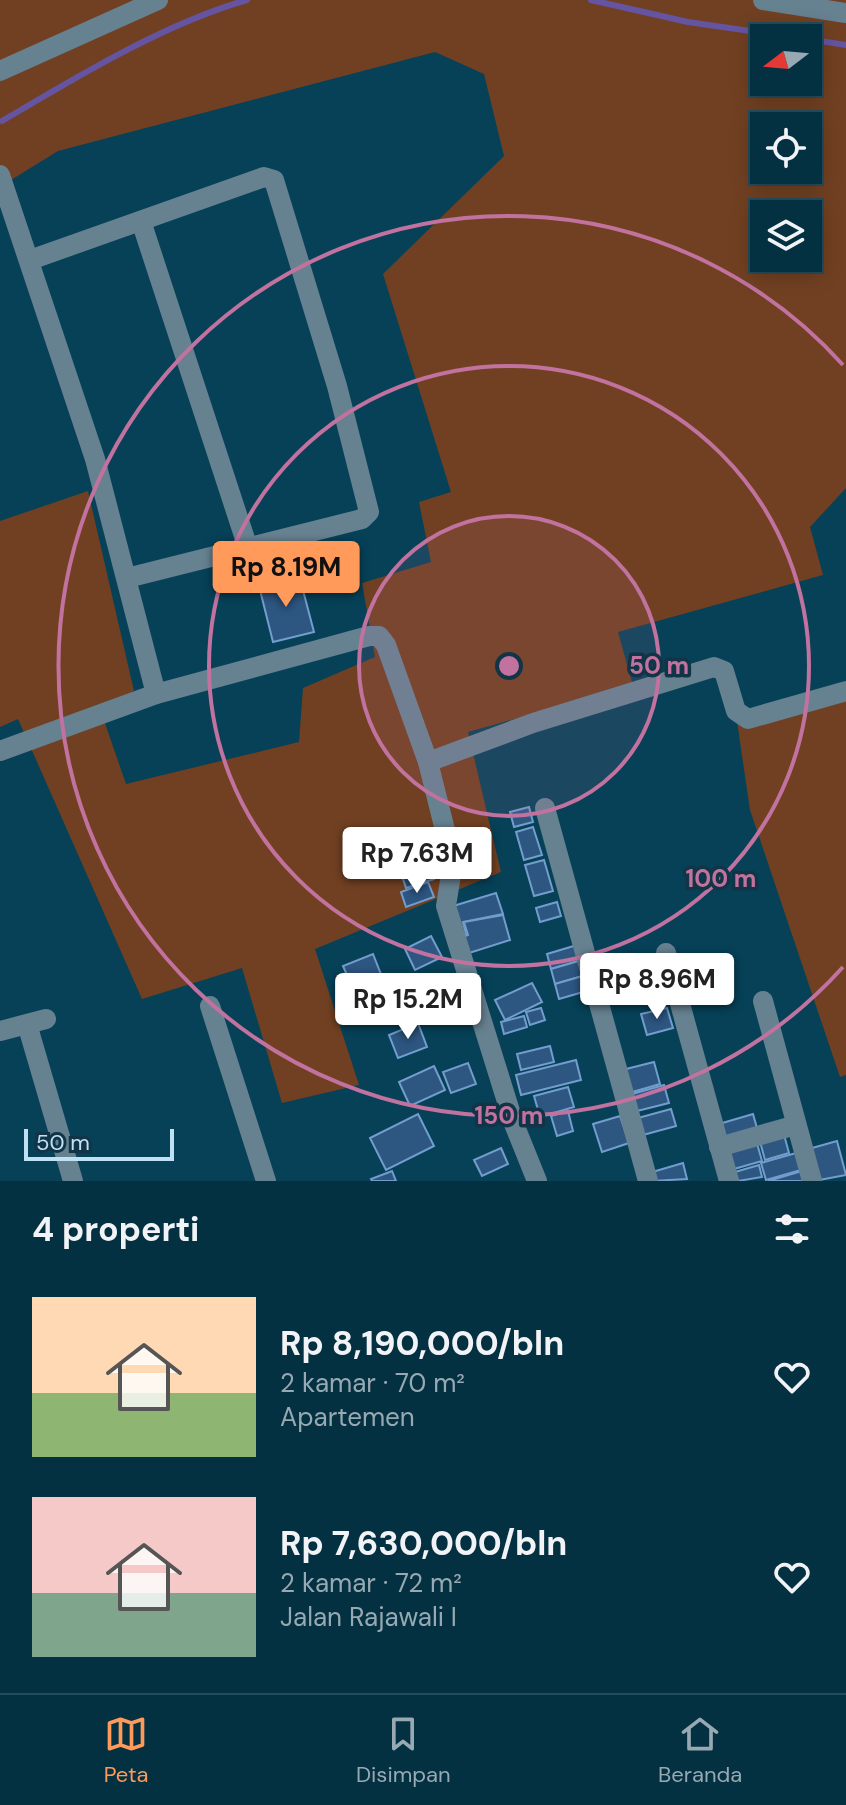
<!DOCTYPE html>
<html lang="id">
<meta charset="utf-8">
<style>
body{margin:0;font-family:"DM Sans",sans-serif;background:#0d3949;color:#f1f3f6;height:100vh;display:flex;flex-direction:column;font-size:30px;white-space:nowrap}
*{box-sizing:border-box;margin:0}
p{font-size:26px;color:#97a9b2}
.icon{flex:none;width:44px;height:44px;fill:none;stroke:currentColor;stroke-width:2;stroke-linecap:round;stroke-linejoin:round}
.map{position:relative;height:1181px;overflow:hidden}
.side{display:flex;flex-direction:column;background:#043142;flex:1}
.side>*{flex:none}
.needle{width:52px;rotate:254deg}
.buttons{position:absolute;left:750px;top:24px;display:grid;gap:16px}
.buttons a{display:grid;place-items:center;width:72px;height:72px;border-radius:0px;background:#043142;box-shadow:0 4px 20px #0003,0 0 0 2px #254c5b;font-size:40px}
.scale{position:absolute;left:24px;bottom:20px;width:150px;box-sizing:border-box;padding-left:8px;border:4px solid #c0e1f3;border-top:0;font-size:22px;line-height:28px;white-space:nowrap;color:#c0e1f3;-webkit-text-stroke:6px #113546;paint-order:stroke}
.price{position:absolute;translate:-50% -68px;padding:0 18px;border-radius:8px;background:#fff;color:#222;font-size:26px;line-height:52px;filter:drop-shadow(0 2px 4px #0008)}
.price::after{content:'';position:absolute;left:50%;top:48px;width:24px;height:18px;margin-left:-12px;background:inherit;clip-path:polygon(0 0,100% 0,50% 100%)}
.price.current{background:#ff9a5b;color:#111}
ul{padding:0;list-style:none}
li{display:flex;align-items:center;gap:24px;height:200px;padding:0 32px}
li span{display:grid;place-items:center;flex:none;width:224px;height:160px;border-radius:0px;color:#555}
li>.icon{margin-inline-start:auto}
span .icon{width:96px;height:96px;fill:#fffc;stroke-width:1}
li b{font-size:34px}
h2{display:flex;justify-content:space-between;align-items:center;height:96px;padding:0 32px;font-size:34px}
.tabs{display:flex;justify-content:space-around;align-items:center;height:112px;border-top:2px solid #254c5b;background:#043142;font-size:22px;color:#97a9b2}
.tabs a{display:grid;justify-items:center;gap:4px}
.tabs .current{color:#ff9a5b}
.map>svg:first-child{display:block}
.green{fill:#714022;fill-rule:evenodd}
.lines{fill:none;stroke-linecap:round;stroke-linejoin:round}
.stream{stroke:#6554a2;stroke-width:6}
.building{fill:#2d5681;stroke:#729dcd;stroke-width:2}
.minor{stroke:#668190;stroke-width:20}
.ring{fill:none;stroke:#c1729f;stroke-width:4}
.centre{fill:#c1729f;stroke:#113546;stroke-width:4}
.ring-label{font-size:24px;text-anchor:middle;font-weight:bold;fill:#c1729f;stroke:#113546;stroke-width:7;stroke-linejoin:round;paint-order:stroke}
</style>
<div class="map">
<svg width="846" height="1181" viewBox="0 0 846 1181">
<rect width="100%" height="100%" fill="#064158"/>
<g class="green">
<path d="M0 0H846V488L810 527 823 575 618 632 633 686 468 732 501 872 315 949 359 1085 282 1103 242 968 142 999 18 719 0 727V521L88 491 134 691 100 709 126 784 299 742 303 688 375 657 362 583 431 562 419 502 451 492 383 274 504 156 484 74 435 52 58 151 11 180 0 194ZM764 38H808V82H764ZM764 126H808V170H764ZM764 214H808V258H764Z"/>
<path d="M846 690V1075L840 1077 750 810 737 721Z"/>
</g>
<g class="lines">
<g class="stream">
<path d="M591 0 688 22 798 38"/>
<path d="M808 39 846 45"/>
<path d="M2 121C75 78 165 23 247 0"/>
</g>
</g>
<g class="building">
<path d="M299 575 314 632 273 642 259 586Z"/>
<path d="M529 807 533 822 514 827 510 812Z"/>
<path d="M533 827 542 855 524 860 516 832Z"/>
<path d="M544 860 553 891 534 896 525 865Z"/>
<path d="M428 861 434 879 406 888 400 870Z"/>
<path d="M428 882 434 897 406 907 401 892Z"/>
<path d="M496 893 503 914 463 922 466 934 459 936 450 907Z"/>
<path d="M557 902 561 916 540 922 536 908Z"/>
<path d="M503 915 510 940 466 954 461 938 468 935 464 922Z"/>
<path d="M431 936 442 957 415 970 405 949Z"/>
<path d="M577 945 582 960 551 969 547 954Z"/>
<path d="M373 954 382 977 353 989 343 966Z"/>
<path d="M582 960 586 975 555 984 551 969Z"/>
<path d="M586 975 590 990 559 999 555 984Z"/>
<path d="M423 980 432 998 394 1016 386 998Z"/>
<path d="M532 983 542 1002 505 1020 495 1000Z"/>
<path d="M541 1008 545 1020 530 1025 526 1012Z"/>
<path d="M667 1008 673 1028 647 1035 641 1014Z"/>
<path d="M524 1016 527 1027 504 1034 501 1022Z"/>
<path d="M418 1023 427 1047 398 1058 389 1035Z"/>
<path d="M550 1046 554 1062 521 1070 517 1054Z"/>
<path d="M576 1060 581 1080 521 1095 516 1075Z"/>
<path d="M654 1062 660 1084 629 1093 622 1070Z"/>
<path d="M468 1063 476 1084 451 1093 443 1072Z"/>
<path d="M434 1066 445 1090 410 1106 399 1082Z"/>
<path d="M664 1085 669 1103 637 1111 632 1094Z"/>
<path d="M568 1087 574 1107 540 1117 534 1096Z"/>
<path d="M671 1109 676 1126 643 1135 638 1118Z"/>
<path d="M568 1111 573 1131 557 1136 551 1116Z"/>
<path d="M418 1114 434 1146 386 1170 370 1138Z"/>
<path d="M753 1114 759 1135 725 1144 719 1124Z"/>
<path d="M620 1116 629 1143 602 1152 593 1124Z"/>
<path d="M783 1131 789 1153 765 1160 759 1138Z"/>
<path d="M756 1140 762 1161 734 1169 728 1147Z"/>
<path d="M837 1141 846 1175 814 1181 805 1150Z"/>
<path d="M501 1148 508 1164 482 1176 474 1160Z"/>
<path d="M796 1153 801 1170 766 1180 761 1163Z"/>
<path d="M683 1163 687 1179 652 1181 649 1173Z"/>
<path d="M759 1165 762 1177 738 1181 735 1172Z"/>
<path d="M392 1171 396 1181H372L371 1179Z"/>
<path d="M802 1171 804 1181H768Z"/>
</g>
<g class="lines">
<g class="minor">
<path d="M763 0 846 13"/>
<path d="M0 71 158 0"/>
<path d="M0 175 95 459 156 694"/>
<path d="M141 221 248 548"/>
<path d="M30 260 264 177 274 180 337 386 369 512 362 519 127 578"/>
<path d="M0 751 156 694 369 636H379L386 645 428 762 453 862 446 906 514 1124 537 1181"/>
<path d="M428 762 533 723 714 667 724 671 736 711 748 719 846 691"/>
<path d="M545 808 648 1181"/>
<path d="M666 953 729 1181"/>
<path d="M763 1001 812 1181"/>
<path d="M210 1006 266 1181"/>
<path d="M27 1024 73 1181"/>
<path d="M0 1031 46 1019"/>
<path d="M719 1147 796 1125"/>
</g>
</g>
<circle cx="509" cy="666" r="150" fill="#c1729f" fill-opacity=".12"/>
<g class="ring">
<circle cx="509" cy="666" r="150"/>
<circle cx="509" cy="666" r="300"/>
<path d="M843 967A450 450 0 1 1 843 365"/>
</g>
<circle cx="509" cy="666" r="12" class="centre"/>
<g class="ring-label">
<text x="659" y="674">50 m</text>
<text x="721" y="887">100 m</text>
<text x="509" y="1124">150 m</text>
</g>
</svg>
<div class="buttons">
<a><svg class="needle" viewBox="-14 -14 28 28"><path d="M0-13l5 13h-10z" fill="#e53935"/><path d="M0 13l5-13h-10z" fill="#97a9b2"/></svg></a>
<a><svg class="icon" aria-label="locate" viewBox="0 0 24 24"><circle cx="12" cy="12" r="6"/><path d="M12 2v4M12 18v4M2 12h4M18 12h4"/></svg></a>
<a><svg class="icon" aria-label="layers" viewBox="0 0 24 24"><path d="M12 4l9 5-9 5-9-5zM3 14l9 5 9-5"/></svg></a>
</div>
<div class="scale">50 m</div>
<b class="price current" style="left:286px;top:609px">Rp 8.19M</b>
<b class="price" style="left:417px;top:895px">Rp 7.63M</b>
<b class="price" style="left:657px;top:1021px">Rp 8.96M</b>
<b class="price" style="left:408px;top:1041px">Rp 15.2M</b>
</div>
<section class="side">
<h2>4 properti<svg class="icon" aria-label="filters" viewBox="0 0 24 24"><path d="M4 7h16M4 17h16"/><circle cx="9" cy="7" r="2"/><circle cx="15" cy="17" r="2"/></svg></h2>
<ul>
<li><span style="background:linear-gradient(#ffd9b3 60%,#8fb573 0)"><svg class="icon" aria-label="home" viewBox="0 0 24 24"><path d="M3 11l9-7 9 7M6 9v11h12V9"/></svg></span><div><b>Rp 8,190,000/bln</b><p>2 kamar · 70 m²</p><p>Apartemen</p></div><svg class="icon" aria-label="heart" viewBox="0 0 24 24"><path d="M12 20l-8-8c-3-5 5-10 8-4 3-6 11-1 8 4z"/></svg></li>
<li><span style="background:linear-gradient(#f6c9c9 60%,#7fa58c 0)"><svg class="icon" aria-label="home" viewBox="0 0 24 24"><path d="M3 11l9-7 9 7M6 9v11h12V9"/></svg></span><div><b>Rp 7,630,000/bln</b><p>2 kamar · 72 m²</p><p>Jalan Rajawali I</p></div><svg class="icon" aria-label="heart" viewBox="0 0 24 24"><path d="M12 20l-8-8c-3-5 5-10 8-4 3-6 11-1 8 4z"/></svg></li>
</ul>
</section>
<nav class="tabs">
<a class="current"><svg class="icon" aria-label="map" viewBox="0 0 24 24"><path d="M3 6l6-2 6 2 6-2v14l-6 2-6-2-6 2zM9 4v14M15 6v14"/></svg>Peta</a>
<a><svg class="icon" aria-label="saved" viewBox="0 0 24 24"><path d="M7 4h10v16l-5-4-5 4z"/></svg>Disimpan</a>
<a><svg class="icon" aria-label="home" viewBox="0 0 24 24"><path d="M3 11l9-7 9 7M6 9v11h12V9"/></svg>Beranda</a>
</nav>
